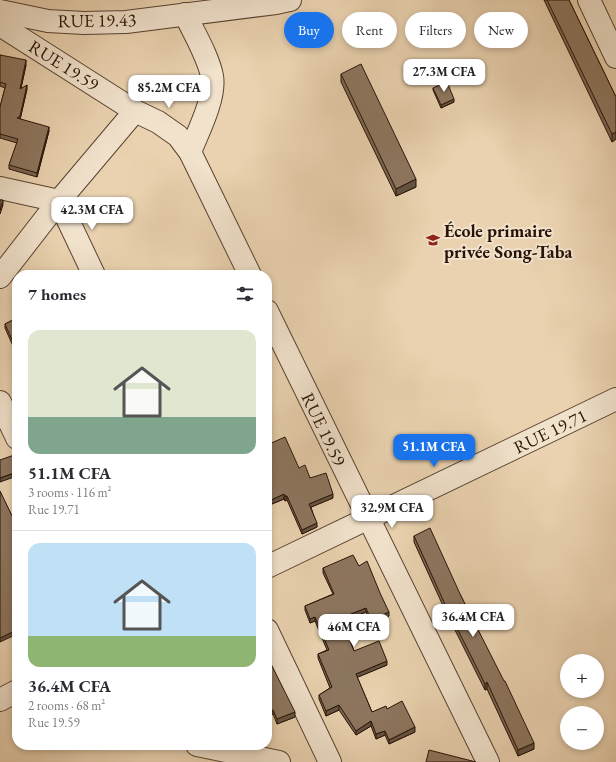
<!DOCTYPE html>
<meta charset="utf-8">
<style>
body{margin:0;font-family:"EB Garamond",serif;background:#f7f7f7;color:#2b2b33;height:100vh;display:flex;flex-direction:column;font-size:15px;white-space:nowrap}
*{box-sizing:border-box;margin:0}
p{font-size:13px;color:#7c7c81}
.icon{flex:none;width:22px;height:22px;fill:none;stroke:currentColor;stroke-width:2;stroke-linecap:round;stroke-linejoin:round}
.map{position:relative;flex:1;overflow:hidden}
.details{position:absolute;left:12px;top:270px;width:260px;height:480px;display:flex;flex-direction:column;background:#fff;border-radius:16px;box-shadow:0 2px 6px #0003}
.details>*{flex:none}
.guide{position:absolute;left:284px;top:12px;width:272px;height:36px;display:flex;gap:8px}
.buttons{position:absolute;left:560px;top:654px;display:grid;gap:8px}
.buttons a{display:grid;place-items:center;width:44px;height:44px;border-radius:50%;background:#fff;box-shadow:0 2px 6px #0003;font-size:20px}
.price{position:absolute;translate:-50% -34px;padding:0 9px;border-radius:8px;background:#fff;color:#222;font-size:13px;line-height:26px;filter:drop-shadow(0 1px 2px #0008)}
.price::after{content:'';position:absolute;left:50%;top:24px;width:12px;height:9px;margin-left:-6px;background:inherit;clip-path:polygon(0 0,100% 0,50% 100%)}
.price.active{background:#1a73e8;color:#fff}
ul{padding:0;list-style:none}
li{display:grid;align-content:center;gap:8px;height:212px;padding:0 16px}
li+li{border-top:1px solid #e1e1e2}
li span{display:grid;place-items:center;height:124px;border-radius:12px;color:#555}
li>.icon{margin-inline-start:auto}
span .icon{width:72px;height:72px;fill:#fffc;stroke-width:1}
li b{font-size:17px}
h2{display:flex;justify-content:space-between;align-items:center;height:48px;padding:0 16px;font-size:17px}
.chip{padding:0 14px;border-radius:18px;background:#fff;box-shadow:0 2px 6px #0003;font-size:14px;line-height:36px}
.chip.active{background:#1a73e8;color:#fff}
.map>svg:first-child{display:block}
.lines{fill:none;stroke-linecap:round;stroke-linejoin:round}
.minor-casing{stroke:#584331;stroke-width:24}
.minor{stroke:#f1e2cc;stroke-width:22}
.wall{fill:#796552;stroke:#281307}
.shaded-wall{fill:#635342;stroke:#281307}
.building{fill:#8d765f;stroke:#281307}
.labels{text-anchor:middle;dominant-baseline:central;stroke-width:4;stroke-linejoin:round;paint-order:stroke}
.street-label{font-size:18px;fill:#281307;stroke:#f1e2cc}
.poi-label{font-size:18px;font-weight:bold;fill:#281307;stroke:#f1e2cc;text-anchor:start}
</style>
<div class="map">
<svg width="616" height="762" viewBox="0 0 616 762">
<rect width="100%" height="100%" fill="#ead2b0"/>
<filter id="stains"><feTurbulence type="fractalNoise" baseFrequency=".005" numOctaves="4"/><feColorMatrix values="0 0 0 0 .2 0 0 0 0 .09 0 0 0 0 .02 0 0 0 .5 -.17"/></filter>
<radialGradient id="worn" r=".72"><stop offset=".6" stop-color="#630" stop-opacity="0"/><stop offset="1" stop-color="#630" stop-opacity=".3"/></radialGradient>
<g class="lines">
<defs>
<g id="minor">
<path d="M589 0 616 57"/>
<path d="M0 11 48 21 84 23 126 22 276 3 290 0"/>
<path d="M185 14C194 33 208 56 212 76 216 97 198 132 190 152"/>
<path d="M0 25 135 111 158 122 178 136 190 152 250 275"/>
<path d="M0 188 59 201 94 275"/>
<path d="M0 277 59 201 135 111"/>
<path d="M267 311 488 762"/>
<path d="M0 402 17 438"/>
<path d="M267 567 616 399"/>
<path d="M267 630 330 762"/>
<path d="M0 700 17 691"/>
<path d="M197 745 279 762"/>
</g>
</defs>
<use href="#minor" class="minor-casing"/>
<use href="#minor" class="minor"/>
</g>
<g class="wall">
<path d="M544 0H569L616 97V139L612 142Z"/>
<path d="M0 55 26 65 21 88 27 89 20 119 49 131 37 177 9 169V165L17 143 0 138V107L5 88 0 86Z"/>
<path d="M341 74 416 187 396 196 341 82Z"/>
<path d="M433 88 454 102 441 108 433 90Z"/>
<path d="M17 309V317L14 315V310Z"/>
<path d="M17 318V355L5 328V324Z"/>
<path d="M267 445 299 468 333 498 311 507 317 527 302 534 287 500 285 501 284 499 267 506Z"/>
<path d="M414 536 461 596 534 749 518 756 487 689 485 690 444 608 414 542Z"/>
<path d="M359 566 389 616 371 625 366 612 343 621 354 651 387 665 357 677 372 712 387 709 415 732 389 744 385 735 376 739 371 726 356 735 339 710 326 716 319 699V695L330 688 318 658V654L327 650 315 621 310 623 305 610V606L333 594 323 573V568Z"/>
<path d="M267 656 295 717 277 724 273 714 267 717Z"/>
</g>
<g class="shaded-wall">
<path d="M26 60V65L20 93V89Z"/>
<path d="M27 85V89L20 120 17 118Z"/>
<path d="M454 99V102L441 108V105Z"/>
<path d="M49 127V131L37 177V173Z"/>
<path d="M616 132V139L612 142V134Z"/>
<path d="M416 179V187L396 196V189Z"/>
<path d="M3 200V205L0 214V210Z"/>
<path d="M17 472V476L0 482V478Z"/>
<path d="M284 494V499L267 506V502Z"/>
<path d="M333 494V498L309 508V504Z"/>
<path d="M285 496H287V500L285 501Z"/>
<path d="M317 523V527L302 534V530Z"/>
<path d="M366 608V612L341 622V618Z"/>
<path d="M389 612V616L371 625V620Z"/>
<path d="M315 617V621L310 623V619Z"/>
<path d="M17 630V634L0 642V638Z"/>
<path d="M387 661V665L356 678V674Z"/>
<path d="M487 682V689L485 690V684Z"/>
<path d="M339 705V710L326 716V711Z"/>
<path d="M273 710V714L267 717V712Z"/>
<path d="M295 712V717L277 724V719Z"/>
<path d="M371 721V726L356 735V731Z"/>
<path d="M415 727V732L389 744V740Z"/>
<path d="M385 731V735L376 739V734Z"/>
<path d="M534 743V749L518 756V750Z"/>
</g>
<g class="building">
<path d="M547 0H569L616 97V132L612 134Z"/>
<path d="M0 55 26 60 20 89 27 85 20 116 17 118 49 127 37 173 9 165 18 139 0 134V107L6 84 0 82Z"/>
<path d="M361 64 416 179 396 189 341 74Z"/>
<path d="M447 82 454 99 441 105 433 88Z"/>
<path d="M0 200H3L0 210Z"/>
<path d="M17 318V351L5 324Z"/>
<path d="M285 437 299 468 305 465 310 478 326 473 333 494 309 504 317 523 302 530 287 496H285L284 494 267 502V445Z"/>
<path d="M17 454V472L0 478V460Z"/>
<path d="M0 491 17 526V630L0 638Z"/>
<path d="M430 528 461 596 504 681H505L534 743 518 750 487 682 485 684 444 602 414 536Z"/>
<path d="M353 555 359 566 367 561 380 593 389 612 371 620 366 608 341 618 354 651 379 641 387 661 356 674 372 712 386 706 387 709 402 701 415 727 389 740 385 731 376 734 371 721 356 731 339 705 326 711 319 695 332 687 318 654 329 650 315 617 310 619 305 606 334 594 323 568Z"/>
<path d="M267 656 295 712 277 719 273 710 267 712Z"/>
<path d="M429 750 476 762H426Z"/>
</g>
<defs>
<symbol id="school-bare" viewBox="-9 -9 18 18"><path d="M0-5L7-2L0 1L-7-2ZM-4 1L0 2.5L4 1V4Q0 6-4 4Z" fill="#8f2418" stroke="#f1e2cc" stroke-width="2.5" paint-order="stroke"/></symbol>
</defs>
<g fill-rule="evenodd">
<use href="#school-bare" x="423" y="230" width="20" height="20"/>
</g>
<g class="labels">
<g class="street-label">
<text transform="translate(97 20) rotate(-1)">RUE 19.43</text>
<text transform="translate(64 65) rotate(32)">RUE 19.59</text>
<text transform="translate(324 429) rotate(64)">RUE 19.59</text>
<text transform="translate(550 431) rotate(-26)">RUE 19.71</text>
</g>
<g class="poi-label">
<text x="444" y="230">École primaire<tspan x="444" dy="21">privée Song-Taba</tspan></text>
</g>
</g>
<rect width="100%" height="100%" filter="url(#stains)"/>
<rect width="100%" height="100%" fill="url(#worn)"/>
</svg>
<div class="buttons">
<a>+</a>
<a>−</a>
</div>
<b class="price" style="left:444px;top:93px">27.3M CFA</b>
<b class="price" style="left:169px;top:109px">85.2M CFA</b>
<b class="price" style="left:92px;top:231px">42.3M CFA</b>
<b class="price active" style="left:434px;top:468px">51.1M CFA</b>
<b class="price" style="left:392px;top:529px">32.9M CFA</b>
<b class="price" style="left:473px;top:638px">36.4M CFA</b>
<b class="price" style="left:354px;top:648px">46M CFA</b>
<div class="guide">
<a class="chip active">Buy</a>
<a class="chip">Rent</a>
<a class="chip">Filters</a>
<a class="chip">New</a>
</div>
<section class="details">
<h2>7 homes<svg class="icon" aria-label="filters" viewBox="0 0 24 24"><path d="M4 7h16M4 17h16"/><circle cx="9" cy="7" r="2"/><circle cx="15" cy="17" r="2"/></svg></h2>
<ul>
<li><span style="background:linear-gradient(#dfe7d0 70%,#7fa58c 0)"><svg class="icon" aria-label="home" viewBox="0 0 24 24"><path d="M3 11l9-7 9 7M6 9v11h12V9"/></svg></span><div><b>51.1M CFA</b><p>3 rooms · 116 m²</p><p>Rue 19.71</p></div></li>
<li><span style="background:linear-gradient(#bfe0f5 75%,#8fb573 0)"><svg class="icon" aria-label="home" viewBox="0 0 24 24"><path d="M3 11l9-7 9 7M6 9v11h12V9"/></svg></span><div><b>36.4M CFA</b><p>2 rooms · 68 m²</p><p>Rue 19.59</p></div></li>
</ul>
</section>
</div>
